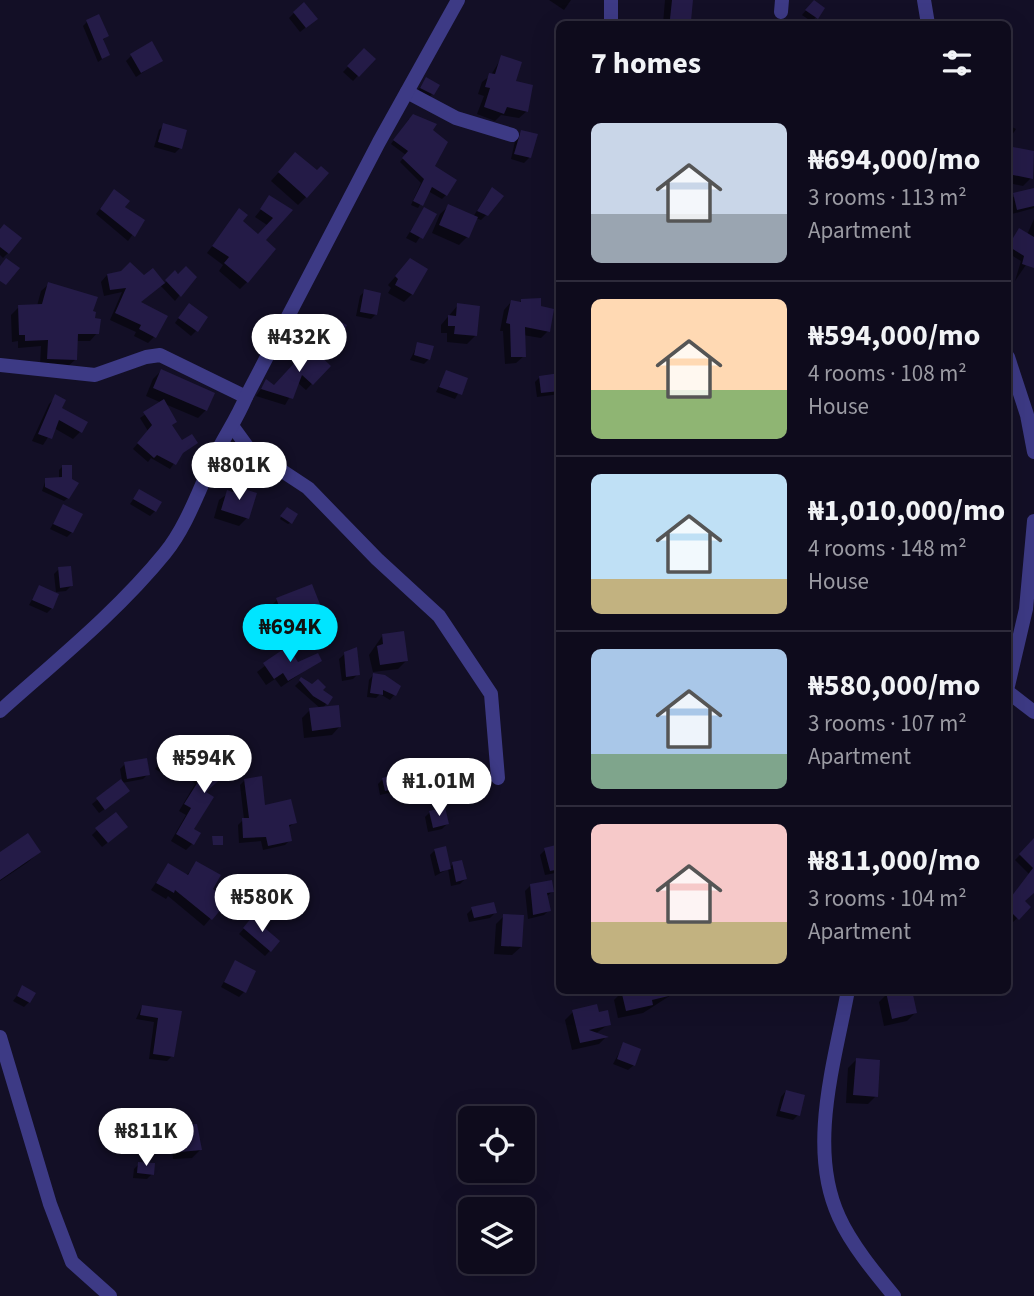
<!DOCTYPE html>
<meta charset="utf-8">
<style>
body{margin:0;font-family:"Source Sans 3",sans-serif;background:#1c1929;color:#f1f3f6;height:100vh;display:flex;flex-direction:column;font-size:26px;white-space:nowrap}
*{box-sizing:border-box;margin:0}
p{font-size:23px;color:#9b9ba3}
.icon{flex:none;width:38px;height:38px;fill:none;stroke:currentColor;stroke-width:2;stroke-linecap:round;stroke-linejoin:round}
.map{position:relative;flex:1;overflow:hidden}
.side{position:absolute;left:556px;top:21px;width:455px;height:973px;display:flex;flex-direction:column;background:#0e0b1c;border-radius:10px;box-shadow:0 7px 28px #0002,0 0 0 2px #2e2b3b}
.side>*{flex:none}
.tools{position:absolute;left:458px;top:1106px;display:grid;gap:14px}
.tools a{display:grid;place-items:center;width:77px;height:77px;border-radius:10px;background:#0e0b1c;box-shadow:0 7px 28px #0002,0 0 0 2px #2e2b3b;font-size:35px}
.price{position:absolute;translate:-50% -60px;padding:0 16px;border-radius:24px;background:#fff;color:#222;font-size:23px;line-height:46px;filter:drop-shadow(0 2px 4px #0008)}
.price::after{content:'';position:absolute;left:50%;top:42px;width:21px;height:16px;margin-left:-10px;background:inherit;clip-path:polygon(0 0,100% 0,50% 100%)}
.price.selected{background:#00e5ff;color:#111}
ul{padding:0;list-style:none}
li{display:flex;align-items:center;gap:21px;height:175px;padding:0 35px}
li+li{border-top:2px solid #2e2b3b}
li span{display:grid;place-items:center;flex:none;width:196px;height:140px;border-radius:10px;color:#555}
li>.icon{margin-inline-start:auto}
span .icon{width:84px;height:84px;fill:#fffc;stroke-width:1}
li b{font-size:30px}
h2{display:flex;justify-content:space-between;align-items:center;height:84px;padding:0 35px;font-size:30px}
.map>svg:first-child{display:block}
.shadow{fill:#0007}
.building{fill:#241b47}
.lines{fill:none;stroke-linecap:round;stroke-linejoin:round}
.street{stroke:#3d3a85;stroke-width:14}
</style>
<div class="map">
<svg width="1034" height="1296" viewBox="0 0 1034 1296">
<rect width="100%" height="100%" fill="#130f26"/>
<g class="shadow">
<path d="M549 0H571L564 10Z"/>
<path d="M665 0H692L689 21 685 24H663Z"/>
<path d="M813 2 816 17 812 22 802 15Z"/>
<path d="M294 13 310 24 300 32 289 18Z"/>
<path d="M87 22 107 36 102 41 108 55 98 62 83 26Z"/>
<path d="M364 50 373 59 353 81 343 72Z"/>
<path d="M131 56 161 60 136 77 126 61Z"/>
<path d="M502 57 527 111 519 118 501 115 495 121 477 114 484 96 478 94 482 82 491 75Z"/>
<path d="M426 79 438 86 428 99 416 93Z"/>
<path d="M409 119 431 131 433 167 446 195 442 199 428 191 418 208 411 205 421 183 400 162 406 155 391 144Z"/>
<path d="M164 125 180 148 175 153 154 147 159 130Z"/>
<path d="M1008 125 1016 129 1008 141Z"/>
<path d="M522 132 529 158 524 163 511 159 516 137Z"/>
<path d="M1009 148 1034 153 1031 178 1023 186 1008 183Z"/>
<path d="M288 162 306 197 298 205 271 181Z"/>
<path d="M1029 191 1034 197V208L1012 214 1009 199Z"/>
<path d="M487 195 486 215 481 220 476 218 467 237 459 245 432 233 440 214 449 206 473 217Z"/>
<path d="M110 196 143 220 128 241 96 214Z"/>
<path d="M270 198 290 211 263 241 247 282 240 289 219 271 223 265 207 253 239 211 241 222 258 236 267 225 255 217Z"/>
<path d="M424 209 434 215 416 243 406 238Z"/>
<path d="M1034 219V253L1015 281 1021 261 1008 253V246L1019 230 1027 235Z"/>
<path d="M0 231 8 253 3 258 0 255Z"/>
<path d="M402 269 412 294 404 302 388 293 391 288 388 285Z"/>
<path d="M153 270 164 284 175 273 194 277 175 301 160 285 139 303 154 337 148 343 134 336 136 332 110 320 122 292 104 296 101 282 107 275 144 277Z"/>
<path d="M49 284 91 313 97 333 90 341H76L75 360 67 367 40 366 41 346 18 348V341L12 342 11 315 19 307 37 306 41 291Z"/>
<path d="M365 291 376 314 371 319 356 316 360 296Z"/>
<path d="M522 300 548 331 541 338 523 335 524 356 516 363 505 364 503 331H500L504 310 511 302 519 303Z"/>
<path d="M458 305 475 336 467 344 447 342V333H441V325Z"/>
<path d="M184 310 196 331 191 336 175 323Z"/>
<path d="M333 320 335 346 330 351 318 344Z"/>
<path d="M292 332 295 335 288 345 285 344Z"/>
<path d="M418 344 429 359 424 364 410 360Z"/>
<path d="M310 349 328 366 306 390 298 383 285 405 256 396 266 382 274 387Z"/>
<path d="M161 371 206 410 198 418 165 404 180 455 170 469 151 458 148 462 133 449 148 431 140 418 162 403 146 396 153 379Z"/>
<path d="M446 372 466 379 455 399 436 392Z"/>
<path d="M560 375V394L537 397 535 382 540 377Z"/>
<path d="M56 397 60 409 80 432 73 439 54 428 43 445 32 441 49 404Z"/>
<path d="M62 467 68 498 64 501 42 491 46 479H59V470Z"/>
<path d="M1008 478 1013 482 1008 489Z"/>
<path d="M236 488 247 518 239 526 214 518 219 500Z"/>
<path d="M139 491 155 511 150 516 130 504Z"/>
<path d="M63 506 72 532 67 537 50 529Z"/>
<path d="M285 511 290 523 288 524 280 519Z"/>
<path d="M59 569 71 586 66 591 56 592 54 574Z"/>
<path d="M39 587 52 608 47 613 29 605Z"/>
<path d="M277 600 323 617 315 625 280 638 275 624 270 626 266 618 271 613 269 608Z"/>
<path d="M383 635 406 661 398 669 373 672 369 655Z"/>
<path d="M287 649 297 664 320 660 281 687 275 679 266 685 257 672Z"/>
<path d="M355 649 358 674 353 679 342 681 339 659 349 650Z"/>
<path d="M373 675 394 695 390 700 380 694 376 698 367 697 369 680Z"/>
<path d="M302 679 331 698 322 709 340 726 332 735 304 738 302 718 310 710 321 709 295 686Z"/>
<path d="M168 752 172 771 167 776 155 769Z"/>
<path d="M224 752 203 792 192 830 193 843 186 850 171 841 186 815 179 811 195 784 192 781Z"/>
<path d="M125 764 148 774 143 779 122 783 123 796 99 813 92 804 122 780 120 769Z"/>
<path d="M383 779 407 785 402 790 380 795 378 784Z"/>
<path d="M245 780 264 807 295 822 288 828 290 840 285 845 263 850 261 841 239 843 238 825 244 819 240 785Z"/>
<path d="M430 812 447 824 442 829 428 832 425 817Z"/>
<path d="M97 830 121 832 102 847 92 835Z"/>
<path d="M1033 842 1034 875 1032 877 1015 860Z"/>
<path d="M560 846V872L545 875 540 855 545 850Z"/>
<path d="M435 850 449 868 453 864 465 879 460 884 451 886 448 869 435 876 430 855Z"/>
<path d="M39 852 28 862 0 881V854Z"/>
<path d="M197 863 211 889 225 901 204 926 168 896 166 899 151 890 168 865 186 876Z"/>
<path d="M258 878 259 892 248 901 241 892Z"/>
<path d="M1026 879 1034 890 1023 901 1029 907 1012 923 1008 919V903Z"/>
<path d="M530 886 553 891 546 897 549 910 544 915 528 919 525 891Z"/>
<path d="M472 909 495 913 490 918 469 922 467 914Z"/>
<path d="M504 916 521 947 512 955 494 954 496 924Z"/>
<path d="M247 925 278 942 265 956 239 934Z"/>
<path d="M235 962 244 992 239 997 221 987Z"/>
<path d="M23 988 29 1002 24 1007 13 1001Z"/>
<path d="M900 990H910L915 1013 907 1021 884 1026 879 1002 887 994Z"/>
<path d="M622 992 671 995 643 1013 618 1018 614 1000Z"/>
<path d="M142 1006 180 1013 172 1056 167 1061 149 1059 154 1022 136 1019Z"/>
<path d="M573 1012 597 1014 609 1024 595 1034 605 1038 599 1044 572 1050 565 1020Z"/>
<path d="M624 1044 634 1065 628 1070 613 1064Z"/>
<path d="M856 1060 876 1096 868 1104 846 1103 848 1068Z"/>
<path d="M786 1091 798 1115 793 1120 776 1116 781 1097Z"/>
<path d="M179 1127 200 1150 192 1158 173 1159 171 1135Z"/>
<path d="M139 1164 152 1174 147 1179 133 1178 134 1169Z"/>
</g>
<g class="building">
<path d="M672 0H693L691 21 670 19Z"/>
<path d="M814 0 825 8 818 19 805 10Z"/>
<path d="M304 2 318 19 306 28 293 12Z"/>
<path d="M99 14 109 36 103 39 110 55 102 59 86 20Z"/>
<path d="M152 41 163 61 141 73 130 54Z"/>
<path d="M364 48 376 59 359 77 347 66Z"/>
<path d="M501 55 522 62 516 81 533 85 528 112 507 107 504 114 484 107 490 88 485 87 489 73 495 74Z"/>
<path d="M426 77 440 85 434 95 420 88Z"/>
<path d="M413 114 437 124 433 130 448 142 435 166 457 180 447 196 432 187 423 206 413 201 424 179 402 158 408 151 393 140Z"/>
<path d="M163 123 187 130 182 149 158 142Z"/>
<path d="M521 130 538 134 531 158 514 154Z"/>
<path d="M1008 146 1034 151 1033 179 1008 174Z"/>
<path d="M295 152 317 170 321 166 329 173 307 198 278 172Z"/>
<path d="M492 187 504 196 488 216 477 211Z"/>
<path d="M1034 188V206L1017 210 1013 193Z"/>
<path d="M114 189 130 201 125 207 145 220 135 237 100 209Z"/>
<path d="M269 195 293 210 266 240 276 249 248 283 224 263 229 257 212 246 239 208 248 215 243 221 258 234 273 218 260 209Z"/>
<path d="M448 204 478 217 469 238 439 225Z"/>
<path d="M424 207 437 214 423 239 410 232Z"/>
<path d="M4 224 22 238 9 254 0 247V229Z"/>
<path d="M1019 228 1034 237V268L1022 264 1024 256 1008 246Z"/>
<path d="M6 258 20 268 6 285 0 281V266Z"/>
<path d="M410 258 428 269 413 295 395 285 398 279 395 276Z"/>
<path d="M130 262 144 275 153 268 165 283 141 302 168 316 156 338 139 329 141 325 115 313 126 288 110 290 107 274 121 271Z"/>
<path d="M186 266 197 277 181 297 165 280 175 270 178 274Z"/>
<path d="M48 282 98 297 93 311 96 312 95 318 101 319 99 334H78L77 360 47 359 48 340 25 341V335H19L18 305 42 304Z"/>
<path d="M364 289 381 293 377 315 360 312Z"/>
<path d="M541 298V306L554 309 550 332 525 327 526 357H511L510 324 506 323 511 300 521 302V299Z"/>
<path d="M189 303 208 317 198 332 178 318Z"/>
<path d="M457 303 480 306 477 336 454 334 455 326H448V315L456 316Z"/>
<path d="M333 318 347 325 336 347 321 339Z"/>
<path d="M417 342 434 346 430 360 414 355Z"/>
<path d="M310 346 331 366 313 385 302 375 293 399 261 389 266 379 274 385Z"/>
<path d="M161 369 215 393 207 411 153 388Z"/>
<path d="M446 370 468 378 462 395 439 387Z"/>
<path d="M560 373V391L541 393 539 376Z"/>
<path d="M55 394 66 400 62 408 88 422 82 433 59 420 52 439 38 434Z"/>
<path d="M164 399 177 422 172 425 182 440 192 434 198 443 183 453 176 465 157 455 154 458 137 443 152 425 143 412Z"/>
<path d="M62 465H72V479L79 483 69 499 45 487V478L62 477Z"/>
<path d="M235 486 257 493 249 519 221 510 227 490 233 492Z"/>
<path d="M139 489 162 502 156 512 133 499Z"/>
<path d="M63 504 83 514 73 533 53 524Z"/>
<path d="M287 507 298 514 292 524 280 516Z"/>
<path d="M71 566 73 586 60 588 58 567Z"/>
<path d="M312 584 325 617 289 631 283 617 278 620 273 609 279 606 276 598Z"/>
<path d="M39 585 59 594 53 609 32 600Z"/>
<path d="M404 631 408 661 380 665 377 646 383 644 382 634Z"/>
<path d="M288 646 298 662 318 653 322 661 288 681 283 673 274 679 263 663Z"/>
<path d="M357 647 360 675 346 677 344 652Z"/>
<path d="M373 673 385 675 401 686 396 696 383 690V695L370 693Z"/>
<path d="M301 677 312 684 318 679 326 687 323 690 333 697 328 705 313 696 299 680Z"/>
<path d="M339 705 341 727 312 731 309 708Z"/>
<path d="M225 749 237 764 206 792 214 797 194 829 201 833 194 845 176 834 191 808 184 804 201 777 198 773Z"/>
<path d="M168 750 182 759 173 773 159 763Z"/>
<path d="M147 758 150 775 127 779 124 762Z"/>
<path d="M406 772 409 785 385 791 382 778Z"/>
<path d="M262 776 265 805 291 799 297 823 289 825 292 841 268 846 266 837 243 838 242 818H249L244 779Z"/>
<path d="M121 779 130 791 105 810 96 798Z"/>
<path d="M445 807 449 824 433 828 429 811Z"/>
<path d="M116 812 128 827 108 843 95 828Z"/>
<path d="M28 833 41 852 0 880V852Z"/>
<path d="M212 836H223V845H213Z"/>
<path d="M1034 838V893L1025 901 1031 907 1019 920 1008 909V901L1033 868 1019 854Z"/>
<path d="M560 844V869L550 871 544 848Z"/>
<path d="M446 846 451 869 440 872 434 849Z"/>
<path d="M462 860 467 879 456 882 452 862Z"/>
<path d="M196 861 221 875 213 889 228 901 212 920 175 890 174 893 156 883 168 863 188 875Z"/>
<path d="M258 876 267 888 254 897 245 885Z"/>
<path d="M552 880 554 892 547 893 551 911 533 915 530 884Z"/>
<path d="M494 902 497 913 474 918 471 907Z"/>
<path d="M503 914 524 915 522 947 501 946Z"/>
<path d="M252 917 280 941 271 952 243 928Z"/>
<path d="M235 960 256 971 246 993 224 982Z"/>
<path d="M22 985 36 993 30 1003 17 996Z"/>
<path d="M621 990H676L677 994 652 1000 653 1005 626 1011Z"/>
<path d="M912 990 917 1013 892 1019 886 992Z"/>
<path d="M597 1004 599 1012 608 1010 611 1025 589 1030 609 1037 580 1043 572 1010Z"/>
<path d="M142 1005 182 1011 174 1057 153 1054 158 1018 140 1015Z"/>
<path d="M623 1042 641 1049 635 1066 617 1059Z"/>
<path d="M856 1058 880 1060 878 1097 853 1095Z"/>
<path d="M786 1090 805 1095 800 1116 780 1111Z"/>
<path d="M197 1124 202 1150 180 1152 179 1125Z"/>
<path d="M138 1162 155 1163 154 1175 137 1173Z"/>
</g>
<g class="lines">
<g class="street">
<path d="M924 0 928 24"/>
<path d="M781 12 782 0"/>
<path d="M611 24V0"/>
<path d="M407 92 456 118 512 135"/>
<path d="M1008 357 1027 415 1034 452"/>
<path d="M0 365 95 375 146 357 160 355 246 397"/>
<path d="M233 427 249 449 308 488 377 559 439 616 491 694 498 778"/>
<path d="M1008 686 1026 609 1034 521"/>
<path d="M1008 692 1034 712"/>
<path d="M0 711C56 661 118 611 165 553 187 526 199 489 214 458 224 437 237 419 246 397L379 142 458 0"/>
<path d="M848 990C835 1061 807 1148 839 1217 851 1244 875 1273 894 1296"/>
<path d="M0 1037 50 1204 72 1262 110 1296"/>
</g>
</g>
</svg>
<div class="tools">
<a><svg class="icon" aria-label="locate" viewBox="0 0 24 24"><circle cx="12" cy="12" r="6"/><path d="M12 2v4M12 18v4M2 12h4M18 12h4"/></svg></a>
<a><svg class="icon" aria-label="layers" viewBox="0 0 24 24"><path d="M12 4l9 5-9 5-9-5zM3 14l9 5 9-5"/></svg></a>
</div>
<b class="price" style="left:299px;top:374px">₦432K</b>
<b class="price" style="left:239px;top:502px">₦801K</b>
<b class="price selected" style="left:290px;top:664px">₦694K</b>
<b class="price" style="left:204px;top:795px">₦594K</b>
<b class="price" style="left:439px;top:818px">₦1.01M</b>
<b class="price" style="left:262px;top:934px">₦580K</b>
<b class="price" style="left:146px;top:1168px">₦811K</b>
<section class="side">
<h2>7 homes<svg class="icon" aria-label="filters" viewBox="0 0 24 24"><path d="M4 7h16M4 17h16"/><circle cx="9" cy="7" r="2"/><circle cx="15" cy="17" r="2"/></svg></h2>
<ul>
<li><span style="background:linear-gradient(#c9d6e8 65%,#9aa5b1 0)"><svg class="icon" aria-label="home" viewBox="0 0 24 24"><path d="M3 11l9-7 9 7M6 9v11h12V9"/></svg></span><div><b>₦694,000/mo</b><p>3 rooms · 113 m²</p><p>Apartment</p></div></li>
<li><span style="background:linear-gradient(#ffd9b3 65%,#8fb573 0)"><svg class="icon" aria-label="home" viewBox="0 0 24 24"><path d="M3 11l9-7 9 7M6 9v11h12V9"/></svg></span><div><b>₦594,000/mo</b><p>4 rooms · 108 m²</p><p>House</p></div></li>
<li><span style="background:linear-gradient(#bfe0f5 75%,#c2b280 0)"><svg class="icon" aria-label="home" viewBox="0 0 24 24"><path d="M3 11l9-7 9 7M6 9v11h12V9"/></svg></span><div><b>₦1,010,000/mo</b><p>4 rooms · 148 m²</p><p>House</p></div></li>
<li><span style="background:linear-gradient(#a9c7e8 75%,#7fa58c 0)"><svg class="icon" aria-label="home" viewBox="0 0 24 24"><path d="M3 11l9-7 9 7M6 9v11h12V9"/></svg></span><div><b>₦580,000/mo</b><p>3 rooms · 107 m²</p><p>Apartment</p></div></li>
<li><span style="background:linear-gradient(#f6c9c9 70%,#c2b280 0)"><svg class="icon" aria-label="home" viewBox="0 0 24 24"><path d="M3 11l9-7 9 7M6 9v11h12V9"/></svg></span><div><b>₦811,000/mo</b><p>3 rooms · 104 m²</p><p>Apartment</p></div></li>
</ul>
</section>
</div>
